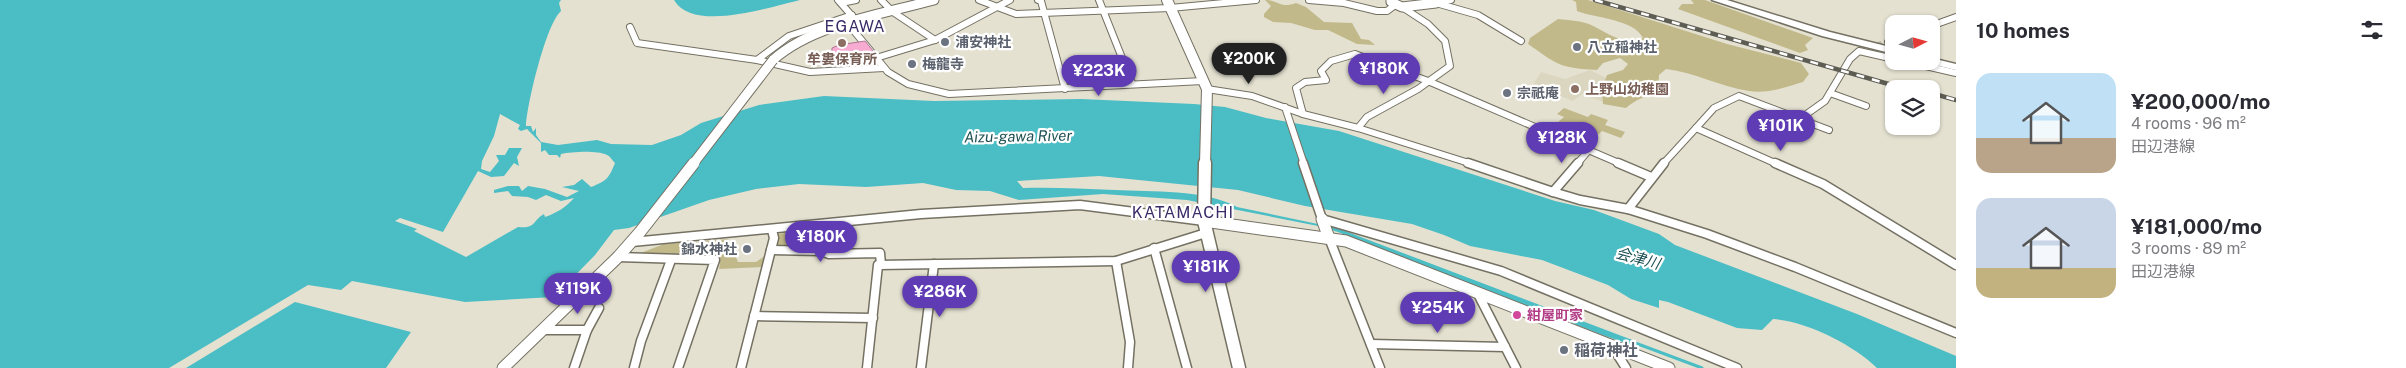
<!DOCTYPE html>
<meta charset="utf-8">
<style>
body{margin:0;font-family:"Public Sans","Noto Sans JP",sans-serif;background:#f2f2f3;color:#2b2b33;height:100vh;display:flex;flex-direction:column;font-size:19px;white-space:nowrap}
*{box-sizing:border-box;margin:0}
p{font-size:16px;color:#7c7c81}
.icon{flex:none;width:28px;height:28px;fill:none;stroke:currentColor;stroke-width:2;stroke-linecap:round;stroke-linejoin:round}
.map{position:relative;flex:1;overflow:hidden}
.panel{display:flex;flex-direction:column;background:#fff;width:450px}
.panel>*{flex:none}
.needle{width:32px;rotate:84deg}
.buttons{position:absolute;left:1885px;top:15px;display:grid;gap:10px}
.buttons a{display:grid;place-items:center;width:55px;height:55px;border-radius:10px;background:#fff;box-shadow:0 1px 4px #0004;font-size:25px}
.price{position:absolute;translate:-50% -42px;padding:0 11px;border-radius:18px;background:#603cb4;color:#fff;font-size:16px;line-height:32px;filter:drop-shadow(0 1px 2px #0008)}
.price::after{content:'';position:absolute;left:50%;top:30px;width:15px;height:11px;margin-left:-8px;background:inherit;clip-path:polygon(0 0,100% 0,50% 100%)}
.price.current{background:#222;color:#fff}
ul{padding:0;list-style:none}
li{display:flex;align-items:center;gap:15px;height:125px;padding:0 20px}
li span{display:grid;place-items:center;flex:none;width:140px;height:100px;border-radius:15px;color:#555}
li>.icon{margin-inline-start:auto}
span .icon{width:60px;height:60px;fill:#fffc;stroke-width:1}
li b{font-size:21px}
h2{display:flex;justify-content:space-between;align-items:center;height:60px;padding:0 20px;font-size:21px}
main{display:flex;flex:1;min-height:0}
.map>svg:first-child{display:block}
.built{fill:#dbd6c0}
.green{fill:#c2b98a}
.water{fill:#4bbdc4;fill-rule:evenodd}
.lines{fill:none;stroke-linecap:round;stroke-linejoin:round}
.stream{stroke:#4bbdc4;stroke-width:3}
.minor-tunnel{stroke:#bcbaac;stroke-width:6;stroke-dasharray:6 3;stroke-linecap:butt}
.minor-far1-casing{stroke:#747163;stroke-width:8}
.minor-casing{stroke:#747163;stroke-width:11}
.tertiary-far1-casing{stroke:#747163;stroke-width:11}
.tertiary-casing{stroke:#747163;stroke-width:13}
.secondary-far1-casing{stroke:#747163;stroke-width:12}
.secondary-casing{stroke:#747163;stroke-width:15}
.trunk-casing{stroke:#747163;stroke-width:3}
.minor-far1{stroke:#fff;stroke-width:6}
.minor{stroke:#fff;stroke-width:8}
.tertiary-far1{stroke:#fff;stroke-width:9}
.tertiary{stroke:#fff;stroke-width:11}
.secondary-far1{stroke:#fff;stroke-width:10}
.secondary{stroke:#fff;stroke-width:12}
.trunk{fill:#fff;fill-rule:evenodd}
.rail-casing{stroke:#5e5d54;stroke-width:4.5}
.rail{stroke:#fff;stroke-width:2.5;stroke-dasharray:8;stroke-linecap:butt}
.tertiary-bridge-far1-casing{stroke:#747163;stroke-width:11;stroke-linecap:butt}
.tertiary-bridge-casing{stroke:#747163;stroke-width:13;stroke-linecap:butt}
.tertiary-bridge-far1{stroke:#fff;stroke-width:9}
.tertiary-bridge{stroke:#fff;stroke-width:11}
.wall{fill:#d593b4}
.building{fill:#f8abd1;stroke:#ae7892}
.worship-dot{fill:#6b7280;stroke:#fff;stroke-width:2}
.education-dot{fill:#8d6e63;stroke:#fff;stroke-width:2}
.hotel-dot{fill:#d1479c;stroke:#fff;stroke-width:2}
.labels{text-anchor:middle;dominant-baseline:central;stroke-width:4.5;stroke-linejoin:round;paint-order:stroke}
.worship-label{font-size:14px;font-weight:bold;fill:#5b616d;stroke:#fff;text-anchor:start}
.education-label{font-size:14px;font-weight:bold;fill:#785e54;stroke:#fff}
.hotel-label{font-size:14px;font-weight:bold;fill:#b23c85;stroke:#fff;text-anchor:start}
.water-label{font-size:15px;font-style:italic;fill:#1f5154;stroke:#fff}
.quarter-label{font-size:16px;letter-spacing:1px;fill:#3b2b67;stroke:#fff}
.near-worship-label{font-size:16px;font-weight:bold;fill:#5b616d;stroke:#fff;text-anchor:start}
</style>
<main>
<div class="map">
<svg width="1956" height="368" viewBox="0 0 1956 368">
<rect width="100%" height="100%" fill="#e4e1d1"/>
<path class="built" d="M1590 70 1606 78 1609 104 1582 94 1573 101 1533 85 1541 72 1565 79Z"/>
<g class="green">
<path d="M1265 0C1279 0 1280 9 1296 3L1306 7 1324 22 1352 23 1361 39 1369 40 1375 45 1357 44 1328 30H1315L1291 23 1273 22 1264 17V14L1271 6Z"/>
<path d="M1572 0H1588L1727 44 1801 63 1809 74 1803 82C1786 87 1767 94 1749 91 1720 87 1695 72 1666 69L1659 75 1658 90C1648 96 1634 100 1626 108L1603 104 1602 89 1607 75 1623 70 1628 64 1620 58 1603 63 1597 70C1560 68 1558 65 1528 44L1530 38 1558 19C1568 20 1580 21 1589 24 1607 32 1623 47 1643 38 1634 19 1594 18 1577 11L1576 2Z"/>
<path d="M1691 0H1705L1813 38 1805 45 1808 50 1800 53 1678 9 1682 4H1694Z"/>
<path d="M1564 108 1588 117 1591 114 1608 120 1605 125 1625 132 1621 138 1602 131 1599 134 1584 128 1580 133 1557 123 1564 117 1557 114Z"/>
<path d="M832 228C820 249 797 247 776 247L777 234Z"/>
<path d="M728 239 738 262H756L766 255 763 267 719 269 720 263 716 257H705L706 241Z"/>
<path d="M692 242 690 257 638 254 664 244Z"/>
</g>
<g class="water">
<path d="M0 0H561L559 3 561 11C546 24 527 104 526 126H531L533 132 536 128V135L541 142 558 145 597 140 611 144 652 145 681 135 701 123 759 105 824 96 934 101 1081 99 1194 104 1225 107 1266 118 1339 131 1555 201 1594 210 1659 234 1675 245 1857 314 1956 356V368H1877C1854 345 1806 321 1773 319L1762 330 1737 328 1668 302 1659 300V308L1631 299 1608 285 1542 260 1470 246 1444 235 1412 224 1305 206 1238 190 1099 176 1017 181 1023 188C1055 187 1083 189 1115 190 1151 192 1205 189 1237 207L1337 228 1635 341 1632 345 1605 336 1338 232 1318 226 1187 200 1103 194 1019 200 990 191 956 190 923 183 866 187 799 184 756 189 709 200 629 228 614 230 595 255 554 297 465 302 352 281 341 290 308 285 169 368H0ZM500 114 520 125 518 129 521 131 527 129 541 143V152L545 150 549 155H557L560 158 561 154C572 152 596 150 607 155 610 156 612 160 615 163 609 178 607 181 591 187L582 179 574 185 562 187 579 191 567 197 545 189 528 186 522 191 519 186H508L494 190V193L508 191 512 196 528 197 536 200 546 195 561 201 574 198C566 207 557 213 545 217L544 214C532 221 536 229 518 227L466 257 414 231 417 229 395 221 400 218 443 232 478 171 491 177 504 176 514 163 519 166 517 157 522 148H509L505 155H496L499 161 490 172 481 169 482 161 494 136Z"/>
<path d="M674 0H800C770 7 693 33 674 0Z"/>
<path d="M295 302 411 332 386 368H186Z"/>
</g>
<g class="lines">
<path class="stream" d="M1630 341 1702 368"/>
<path class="minor-tunnel" d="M1859 51 1888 42"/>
<defs>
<g id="minor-far1">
<path d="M838 0 853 17"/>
<path d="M881 0 893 12 935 40"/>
<path d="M979 0 1016 14 1170 8 1256 0"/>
<path d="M1038 0 1041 1 1065 89"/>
<path d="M1099 0 1132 83"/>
<path d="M1309 0 1344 3 1377 11H1387L1395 5"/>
<path d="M1437 2 1451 0"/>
<path d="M841 3 856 0"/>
<path d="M1436 3 1478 15 1521 41"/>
<path d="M852 15 789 36 757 60 810 72 884 68"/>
<path d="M849 25 888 72 908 84 949 94 1203 81"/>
<path d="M1931 26 1956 17"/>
<path d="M630 27 637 43 757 60"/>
<path d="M1888 42 1894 40"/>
<path d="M876 58 935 40 1010 0"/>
<path d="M1904 61 1956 73"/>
<path d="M1207 89 1252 96 1303 114 1358 128 1472 164"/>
<path d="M1830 93 1866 106"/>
<path d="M1285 107 1304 164"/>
<path d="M1303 114 1296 88 1305 82 1326 80 1321 71 1331 61 1355 54 1428 81 1621 164"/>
<path d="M1801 118 1825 101 1850 59 1859 51 1894 59"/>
<path d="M1358 128 1367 117 1418 89 1450 66 1445 41 1428 24 1402 7"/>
<path d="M1696 128 1714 108 1739 96 1829 130"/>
<path d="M1577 164 1588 151"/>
<path d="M1663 164 1696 128 1777 164"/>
</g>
<g id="minor">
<path d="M1303 163 1322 219 1501 271 1737 368"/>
<path d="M1468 163 1553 192 1580 200 1628 209 1707 234 1795 267 1956 333"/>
<path d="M1618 163 1651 177"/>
<path d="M1775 163 1823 184 1956 265"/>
<path d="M1553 192 1578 163"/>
<path d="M1628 209 1664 163"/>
<path d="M1329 238 1380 368"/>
<path d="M632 242 921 214 1080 205 1204 221"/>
<path d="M1154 248 1187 368"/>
<path d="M771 250 821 251 829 254 880 253 881 265"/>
<path d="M618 257 715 260 678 368"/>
<path d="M1116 261 1130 342 1128 368"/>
<path d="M1477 292 1516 368"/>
<path d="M754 316 873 318"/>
<path d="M544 330H587L574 368"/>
<path d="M587 330 599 308"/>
<path d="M1371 344 1505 347"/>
<path d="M1612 346 1626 368"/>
<path d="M634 368 641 341 671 260"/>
<path d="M741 368 774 238 772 230"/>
<path d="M867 368 878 265 1116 261 1206 233"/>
<path d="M921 368 934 264"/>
</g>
<g id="tertiary-far1">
<path d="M1391 0V2L1402 7 1436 3"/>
<path d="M773 60C813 24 883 14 934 0"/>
</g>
<g id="tertiary">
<path d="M1322 219 1329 238"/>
<path d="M1204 221 1346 241 1669 368"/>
<path d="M503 368 618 257 640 232"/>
</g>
<path id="secondary-far1" d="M1167 0 1207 89 1205 164"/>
<path id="secondary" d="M1205 163 1204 221 1239 368"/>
<g id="trunk">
<path d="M1712 0H1727L1830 32 1894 48V54L1822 36Z"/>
<path d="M1931 58 1956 64V70L1927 63 1926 61H1931Z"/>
</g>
</defs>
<use href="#minor-far1" class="minor-far1-casing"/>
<use href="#minor" class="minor-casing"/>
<use href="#tertiary-far1" class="tertiary-far1-casing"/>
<use href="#tertiary" class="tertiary-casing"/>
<use href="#secondary-far1" class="secondary-far1-casing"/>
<use href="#secondary" class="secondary-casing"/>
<use href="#trunk" class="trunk-casing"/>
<use href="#minor-far1" class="minor-far1"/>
<use href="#minor" class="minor"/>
<use href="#tertiary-far1" class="tertiary-far1"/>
<use href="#tertiary" class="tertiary"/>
<use href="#secondary-far1" class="secondary-far1"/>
<use href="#secondary" class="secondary"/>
<use href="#trunk" class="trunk"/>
<defs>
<g id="rail">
<path d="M1595 0 1906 89"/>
<path d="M1900 84 1918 89"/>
<path d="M1931 93 1956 100"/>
</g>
</defs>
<use href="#rail" class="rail-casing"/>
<use href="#rail" class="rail"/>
<defs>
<path id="tertiary-bridge-far1" d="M693 164 773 60"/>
<path id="tertiary-bridge" d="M640 232 694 163"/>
</defs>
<use href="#tertiary-bridge-far1" class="tertiary-bridge-far1-casing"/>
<use href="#tertiary-bridge" class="tertiary-bridge-casing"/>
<use href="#tertiary-bridge-far1" class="tertiary-bridge-far1"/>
<use href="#tertiary-bridge" class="tertiary-bridge"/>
</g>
<path class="wall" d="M874 52V64L833 66 832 54Z"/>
<path class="building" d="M865 41 874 52 832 54V48L839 45Z"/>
<g class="worship-dot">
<circle cx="945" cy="42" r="5"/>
<circle cx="1577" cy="47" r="5"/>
<circle cx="912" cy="64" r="5"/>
<circle cx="1507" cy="93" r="5"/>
<circle cx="747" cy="249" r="5"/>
<circle cx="1564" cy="350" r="5"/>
</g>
<g class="education-dot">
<circle cx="842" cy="43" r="5"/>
<circle cx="1575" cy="89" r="5"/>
</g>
<circle class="hotel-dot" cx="1517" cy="315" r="5"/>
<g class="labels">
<g class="worship-label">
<text x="955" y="42">浦安神社</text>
<text x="1587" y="47">八立稲神社</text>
<text x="922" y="64">梅龍寺</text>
<text x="1517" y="93">宗祇庵</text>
<text x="737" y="249" text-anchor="end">錦水神社</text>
</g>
<g class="education-label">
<text x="842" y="59">牟婁保育所</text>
<text x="1585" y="89" text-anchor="start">上野山幼稚園</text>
</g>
<g class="hotel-label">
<text x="1527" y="315">紺屋町家</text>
</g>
<g class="water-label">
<text transform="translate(1018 136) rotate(-1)">Aizu-gawa River</text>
<text transform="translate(1638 258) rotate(15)">会津川</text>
</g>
<g class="quarter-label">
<text x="855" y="26">EGAWA</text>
<text x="1183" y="212">KATAMACHI</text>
</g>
<g class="near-worship-label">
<text x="1574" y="350">稲荷神社</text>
</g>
</g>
</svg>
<div class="buttons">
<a><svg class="needle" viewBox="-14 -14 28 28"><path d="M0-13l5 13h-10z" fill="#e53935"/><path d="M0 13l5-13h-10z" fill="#7c7c81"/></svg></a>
<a><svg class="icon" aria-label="layers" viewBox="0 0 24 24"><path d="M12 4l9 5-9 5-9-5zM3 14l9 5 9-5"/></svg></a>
</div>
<b class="price current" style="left:1249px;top:85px">¥200K</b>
<b class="price" style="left:1384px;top:95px">¥180K</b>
<b class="price" style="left:1099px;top:97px">¥223K</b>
<b class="price" style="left:1781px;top:152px">¥101K</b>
<b class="price" style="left:1562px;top:164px">¥128K</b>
<b class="price" style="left:821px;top:263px">¥180K</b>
<b class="price" style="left:1206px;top:293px">¥181K</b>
<b class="price" style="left:578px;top:315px">¥119K</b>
<b class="price" style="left:940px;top:318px">¥286K</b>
<b class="price" style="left:1438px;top:334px">¥254K</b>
</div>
<section class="panel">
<h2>10 homes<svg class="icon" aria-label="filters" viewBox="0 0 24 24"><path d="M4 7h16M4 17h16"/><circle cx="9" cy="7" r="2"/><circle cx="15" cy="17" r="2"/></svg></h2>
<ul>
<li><span style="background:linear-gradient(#bfe0f5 65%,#b9a48a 0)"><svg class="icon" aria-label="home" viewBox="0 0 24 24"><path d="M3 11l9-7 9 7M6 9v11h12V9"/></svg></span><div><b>¥200,000/mo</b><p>4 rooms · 96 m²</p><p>田辺港線</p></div></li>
<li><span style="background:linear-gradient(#c9d6e8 70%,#c2b280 0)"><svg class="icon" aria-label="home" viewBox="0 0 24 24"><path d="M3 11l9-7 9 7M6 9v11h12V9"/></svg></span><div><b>¥181,000/mo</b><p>3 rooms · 89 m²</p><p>田辺港線</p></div></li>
</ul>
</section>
</main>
